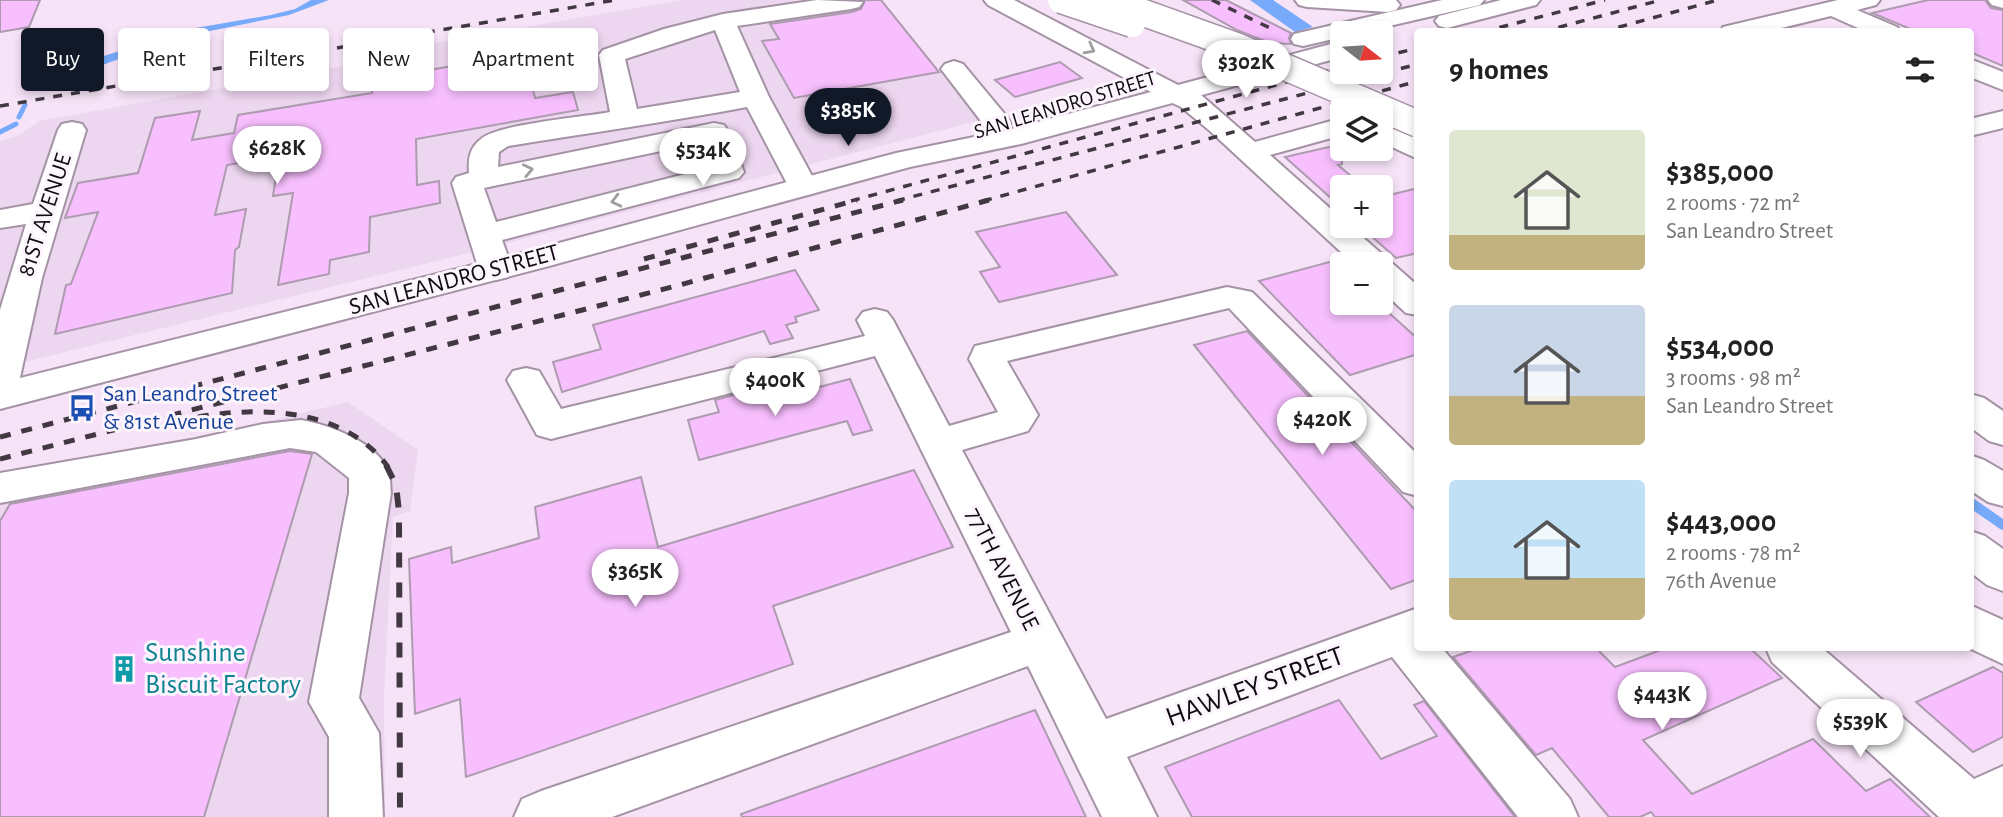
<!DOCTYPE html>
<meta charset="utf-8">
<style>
body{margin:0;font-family:"Alegreya Sans",sans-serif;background:#f6f6f6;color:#222;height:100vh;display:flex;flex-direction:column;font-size:26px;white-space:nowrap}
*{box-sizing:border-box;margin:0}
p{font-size:23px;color:#767676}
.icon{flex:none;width:38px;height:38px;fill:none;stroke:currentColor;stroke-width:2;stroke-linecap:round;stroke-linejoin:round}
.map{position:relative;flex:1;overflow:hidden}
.drawer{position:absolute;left:1414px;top:28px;width:560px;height:623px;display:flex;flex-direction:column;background:#fff;border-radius:7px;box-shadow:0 4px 10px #0003}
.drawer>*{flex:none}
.top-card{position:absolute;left:21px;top:28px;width:665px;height:63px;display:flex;gap:14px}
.needle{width:46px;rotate:107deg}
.tools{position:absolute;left:1330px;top:21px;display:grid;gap:14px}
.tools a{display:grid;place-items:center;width:63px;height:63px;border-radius:7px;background:#fff;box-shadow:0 4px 10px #0003;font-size:35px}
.price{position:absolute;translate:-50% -60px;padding:0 16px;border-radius:24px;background:#fff;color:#222;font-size:23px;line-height:46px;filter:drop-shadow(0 2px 4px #0008)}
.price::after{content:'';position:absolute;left:50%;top:42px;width:21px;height:16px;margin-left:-10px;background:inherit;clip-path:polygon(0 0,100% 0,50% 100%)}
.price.current{background:#111827;color:#fff}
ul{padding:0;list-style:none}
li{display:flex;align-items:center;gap:21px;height:175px;padding:0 35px}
li span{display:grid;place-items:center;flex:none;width:196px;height:140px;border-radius:7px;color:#555}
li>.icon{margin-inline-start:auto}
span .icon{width:84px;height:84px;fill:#fffc;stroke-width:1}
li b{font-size:30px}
h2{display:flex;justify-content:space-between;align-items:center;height:84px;padding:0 35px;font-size:30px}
.chip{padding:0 24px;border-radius:7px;background:#fff;box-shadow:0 4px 10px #0003;font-size:24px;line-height:63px}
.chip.current{background:#111827;color:#fff}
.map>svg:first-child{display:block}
.built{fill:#edd6f0}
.water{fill:#77aafa}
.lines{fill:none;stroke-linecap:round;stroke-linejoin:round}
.stream-far1{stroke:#77aafa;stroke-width:5}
.stream{stroke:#77aafa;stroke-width:10}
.building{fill:#f8bffe;stroke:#ad9baf;stroke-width:2}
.minor-casing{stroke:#a492a5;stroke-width:4}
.major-casing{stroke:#a492a5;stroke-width:4}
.minor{fill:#fff;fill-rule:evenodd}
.major{fill:#fff;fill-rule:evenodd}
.rail-far2{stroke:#413842;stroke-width:3.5;stroke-dasharray:9 9;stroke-linecap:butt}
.rail-far1{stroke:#413842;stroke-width:5;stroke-dasharray:11 11;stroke-linecap:butt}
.rail{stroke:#413842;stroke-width:6;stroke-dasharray:15 15;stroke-linecap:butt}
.major-bridge-casing{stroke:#a492a5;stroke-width:29;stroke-linecap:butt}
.major-bridge{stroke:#fff;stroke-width:26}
.oneway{stroke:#9f9da0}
.labels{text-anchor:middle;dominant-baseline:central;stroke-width:6;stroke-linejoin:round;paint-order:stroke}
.far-street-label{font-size:21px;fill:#100a11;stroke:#fdf5fd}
.street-label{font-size:24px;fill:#100a11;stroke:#fdf5fd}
.transit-label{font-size:24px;fill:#164399;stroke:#fdf5fd;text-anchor:start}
.near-culture-label{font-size:28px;fill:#0d838f;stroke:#fdf5fd;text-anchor:start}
.near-street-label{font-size:28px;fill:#100a11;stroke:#fdf5fd}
</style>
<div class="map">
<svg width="2003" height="817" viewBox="0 0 2003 817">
<rect width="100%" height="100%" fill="#f7e3f8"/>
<g class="built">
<path d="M681 0H879L981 120 461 255 0 368V141L18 136 39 121 361 63V56Z"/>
<path d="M348 402 418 450 410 511 393 517 384 696 385 817H0V485Z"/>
</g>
<g class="water">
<path d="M311 0H329L289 15 175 38 100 66 36 81 78 64 190 29 271 15 295 9Z"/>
<path d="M1250 0H1273L1313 27 1295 32Z"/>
</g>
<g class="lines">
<g class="stream-far1">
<path d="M19 117 25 105"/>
<path d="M0 132 16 124"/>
</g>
<path class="stream" d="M1970 502 2003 525"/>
</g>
<g class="building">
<path d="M0 0H40L29 27 0 32Z"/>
<path d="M865 0H881L939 72 794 98 762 41 779 39 770 24 852 12 861 9Z"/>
<path d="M1183 0H1226L1291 33 1289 38 1291 44 1269 43 1237 30Z"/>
<path d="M1928 0H1985L1991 8 2003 10V66L1970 52V32L1915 31 1872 13Z"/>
<path d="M400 56 402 75 463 64 464 72 526 62 535 98 573 92 578 110 416 139 417 185 439 181 440 203 370 217 369 252 330 260 329 274 278 285 293 193 273 196 279 156 227 165 215 215 246 209 239 247 235 250 232 293 55 334 66 285 71 284 98 212 65 218 78 183 138 173 155 118 200 111 192 140 234 133 238 115 372 93V60Z"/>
<path d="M1060 62 1082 78 1015 97 995 80Z"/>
<path d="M1342 144V164L1338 165 1364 187H1342V208L1285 157Z"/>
<path d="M1418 188V253L1396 258 1360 226H1381V197Z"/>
<path d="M1066 212 1117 275 999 302 980 272 1000 267 976 232Z"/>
<path d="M1333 261 1342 270V303H1378L1418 339V354L1350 375 1259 281Z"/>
<path d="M795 270 819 310 795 317 797 322 786 325 793 338 770 344 764 331 562 392 553 362 601 349 593 325Z"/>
<path d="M1247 331 1418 513V579L1391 589 1194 345Z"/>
<path d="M850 379 872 430 853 435 847 421 699 460 688 420 719 412 715 400 768 386 773 399Z"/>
<path d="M290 451 312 454 204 817H0V521L10 504Z"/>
<path d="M914 470 953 547 773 606 793 664 466 777 460 699 415 714 409 559 451 547 452 563 539 538 535 507 641 477 658 547Z"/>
<path d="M1479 648H1596L1615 667 1666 648H1750L1782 678 1643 740 1692 794 1813 739 1866 791 1890 779 1930 817H1655L1651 812 1640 817H1609L1552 748 1536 755 1453 657Z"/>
<path d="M1993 667 2003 673V737L1973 752 1916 702Z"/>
<path d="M1339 700 1381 759 1437 736 1414 705 1424 701 1515 817H1192L1165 767Z"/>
<path d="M1035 710 1086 817H742L741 814Z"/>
</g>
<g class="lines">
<defs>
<g id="minor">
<path d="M817 0 863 2 859 7 851 9 737 26 769 97 818 187 814 193 803 196 792 193 747 107C668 122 588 133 508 146L499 152 498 167 714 123 724 125 728 131 744 172 739 178 502 240 513 270 508 277 496 280 484 277 479 270 452 183 456 177 469 173C468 160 469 148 481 139 498 124 584 117 610 112L599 55 603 50 664 29 723 14ZM715 30 740 92 637 109 625 59ZM704 142 713 167 496 222 484 188Z"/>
<path d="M1838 0H1880L1876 5 1857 10 1897 27 1900 32H1867L1831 16 1765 32H1720L1723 27Z"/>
<path d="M1988 0H2003V8L1992 5Z"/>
<path d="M1970 59 2003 72V90L1970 77Z"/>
<path d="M954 61 963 64 1007 117 1011 123 1007 129 997 131 987 129 941 69 945 64Z"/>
<path d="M1175 86 1201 95 1255 142 1342 118V135L1270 155 1342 219V226H1350L1418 286V315L1406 313 1381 290V264H1354L1210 131 1181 107 1166 100 1162 94 1166 88Z"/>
<path d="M2003 111V128L1970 136V119Z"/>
<path d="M72 122 82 124 86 130 42 278 19 382 13 391 0 394V310L26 224 0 228V210L33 204 58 130 62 124Z"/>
<path d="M1227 287 1252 292 1418 455V496L1403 492 1229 308 1007 361 1038 415 1028 431 962 450 1106 719 1418 608V648H1442L1570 799 1578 817H1518L1392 657 1127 757 1157 817H1102L1028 666 612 817H514L522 799 541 791 1011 632 875 356 551 439 537 435 507 380 513 371 526 368 539 371 561 409 865 336 857 320 863 312 875 309 887 312 893 320 949 426 998 412 969 359 975 346Z"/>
<path d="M301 420C330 425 377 442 388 471 391 478 390 486 391 493L359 698 379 733 383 817H329V737L309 702 349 493V478L316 452 290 448 0 503V473L196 439 263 424Z"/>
<path d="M1766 648H1822L1974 779 2003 766V817H1939L1772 662Z"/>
</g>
<g id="major">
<path d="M984 0H1014L1178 85 1342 41V57L1021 144 910 167 549 266 0 409V383L525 252 896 153 1008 130 1151 92 988 5Z"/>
<path d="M1295 0H1396L1400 5 1396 10 1388 12 1307 7 1299 5Z"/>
<path d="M1442 0H1484L1480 5 1359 33H1342V37L1303 46 1294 44 1291 39 1294 34Z"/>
<path d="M1501 0H1540L1536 5 1447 28 1439 26 1435 21 1439 16Z"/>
<path d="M1381 123 1418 138V159L1381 142Z"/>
<path d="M1970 394 1984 398 2003 411V445L1989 441 1970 427Z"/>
<path d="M1970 455 1984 460 2003 471V506L1988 502 1970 490Z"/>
<path d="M1970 531 1985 536 2003 549V591L1987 585 1970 572Z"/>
<path d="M1970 605 2003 620V664L1969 648Z"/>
</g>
</defs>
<use href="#minor" class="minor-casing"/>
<use href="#major" class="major-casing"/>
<use href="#minor" class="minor"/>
<use href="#major" class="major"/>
<g class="rail-far2">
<path d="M1212 0 1272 29"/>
<path d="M1482 32 1605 0"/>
<path d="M1541 32 1661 0"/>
<path d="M1601 32 1718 0"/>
<path d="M1381 57 1418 48"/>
<path d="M0 106 615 0"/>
<path d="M851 201 1342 67"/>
<path d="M896 201 1418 64"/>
<path d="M983 201 1418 81"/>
</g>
<g class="rail-far1">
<path d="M644 259 857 200"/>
<path d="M198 417C262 406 345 408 388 467"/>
<path d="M0 437 903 200"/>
<path d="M0 459 676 286 989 200"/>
</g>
<path class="rail" d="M386 465 396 485 399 512 400 817"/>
<defs>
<g id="major-bridge">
<path d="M1061 0 1132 24"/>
<path d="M1108 0 1236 46 1418 124"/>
</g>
</defs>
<use href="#major-bridge" class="major-bridge-casing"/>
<use href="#major-bridge" class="major-bridge"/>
</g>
<defs><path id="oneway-chevron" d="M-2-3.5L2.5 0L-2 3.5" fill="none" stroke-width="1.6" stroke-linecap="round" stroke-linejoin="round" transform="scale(1.75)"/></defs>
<g class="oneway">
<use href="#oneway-chevron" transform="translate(1090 49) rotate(28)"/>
<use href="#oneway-chevron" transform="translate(528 170) rotate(-12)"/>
<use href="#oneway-chevron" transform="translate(616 201) rotate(166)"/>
</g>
<defs>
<symbol id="bus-bare" viewBox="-9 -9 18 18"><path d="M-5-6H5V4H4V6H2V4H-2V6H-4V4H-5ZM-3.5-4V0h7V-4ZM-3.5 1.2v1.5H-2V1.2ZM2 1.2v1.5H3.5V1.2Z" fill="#1a4fb4" stroke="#fdf5fd" stroke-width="2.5" paint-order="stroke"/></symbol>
<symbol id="building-bare" viewBox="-9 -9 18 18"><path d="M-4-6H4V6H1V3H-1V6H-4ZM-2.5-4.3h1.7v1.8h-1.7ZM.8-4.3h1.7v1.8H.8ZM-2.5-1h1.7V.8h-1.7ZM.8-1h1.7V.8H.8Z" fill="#0f9aa8" stroke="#fdf5fd" stroke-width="2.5" paint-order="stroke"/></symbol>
</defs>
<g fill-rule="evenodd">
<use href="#bus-bare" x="63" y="389" width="38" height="38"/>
<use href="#building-bare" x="105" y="650" width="38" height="38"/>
</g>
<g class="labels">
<g class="far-street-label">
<text transform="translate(1065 105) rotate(-17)">SAN LEANDRO STREET</text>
</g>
<g class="street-label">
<text transform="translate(45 215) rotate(-72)">81ST AVENUE</text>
<text transform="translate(454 280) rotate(-15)">SAN LEANDRO STREET</text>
<text transform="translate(1002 569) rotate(63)">77TH AVENUE</text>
</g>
<g class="transit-label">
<text x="103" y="394">San Leandro Street<tspan x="103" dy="28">&amp; 81st Avenue</tspan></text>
</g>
<g class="near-culture-label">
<text x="145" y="653">Sunshine<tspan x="145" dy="32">Biscuit Factory</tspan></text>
</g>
<g class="near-street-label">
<text transform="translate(1255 687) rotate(-20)">HAWLEY STREET</text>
</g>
</g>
</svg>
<div class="tools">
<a><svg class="needle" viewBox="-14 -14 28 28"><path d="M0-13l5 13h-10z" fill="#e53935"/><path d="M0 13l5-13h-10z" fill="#767676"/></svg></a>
<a><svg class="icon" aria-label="layers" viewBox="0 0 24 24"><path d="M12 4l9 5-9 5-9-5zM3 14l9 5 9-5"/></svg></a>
<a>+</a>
<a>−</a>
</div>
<b class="price" style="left:1246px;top:100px">$302K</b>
<b class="price current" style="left:848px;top:148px">$385K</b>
<b class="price" style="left:277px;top:186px">$628K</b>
<b class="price" style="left:703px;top:188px">$534K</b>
<b class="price" style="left:775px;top:418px">$400K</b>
<b class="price" style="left:1322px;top:457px">$420K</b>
<b class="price" style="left:635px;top:609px">$365K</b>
<b class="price" style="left:1662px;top:732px">$443K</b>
<b class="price" style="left:1860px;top:759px">$539K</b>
<div class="top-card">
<a class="chip current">Buy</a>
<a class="chip">Rent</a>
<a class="chip">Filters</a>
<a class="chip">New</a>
<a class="chip">Apartment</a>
</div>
<section class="drawer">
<h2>9 homes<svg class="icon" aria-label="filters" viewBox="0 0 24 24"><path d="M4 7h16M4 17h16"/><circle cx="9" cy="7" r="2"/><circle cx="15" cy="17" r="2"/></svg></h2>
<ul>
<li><span style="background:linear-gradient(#dfe7d0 75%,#c2b280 0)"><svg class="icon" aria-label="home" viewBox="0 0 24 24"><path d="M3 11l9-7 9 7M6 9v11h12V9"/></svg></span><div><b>$385,000</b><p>2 rooms · 72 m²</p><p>San Leandro Street</p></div></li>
<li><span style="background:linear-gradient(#c9d6e8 65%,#c2b280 0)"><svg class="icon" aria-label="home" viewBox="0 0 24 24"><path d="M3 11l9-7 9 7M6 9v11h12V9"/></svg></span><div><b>$534,000</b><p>3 rooms · 98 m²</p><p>San Leandro Street</p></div></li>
<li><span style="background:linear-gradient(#bfe0f5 70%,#c2b280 0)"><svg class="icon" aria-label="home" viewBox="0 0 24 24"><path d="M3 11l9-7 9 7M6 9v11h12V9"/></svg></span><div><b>$443,000</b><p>2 rooms · 78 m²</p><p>76th Avenue</p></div></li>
</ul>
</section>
</div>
